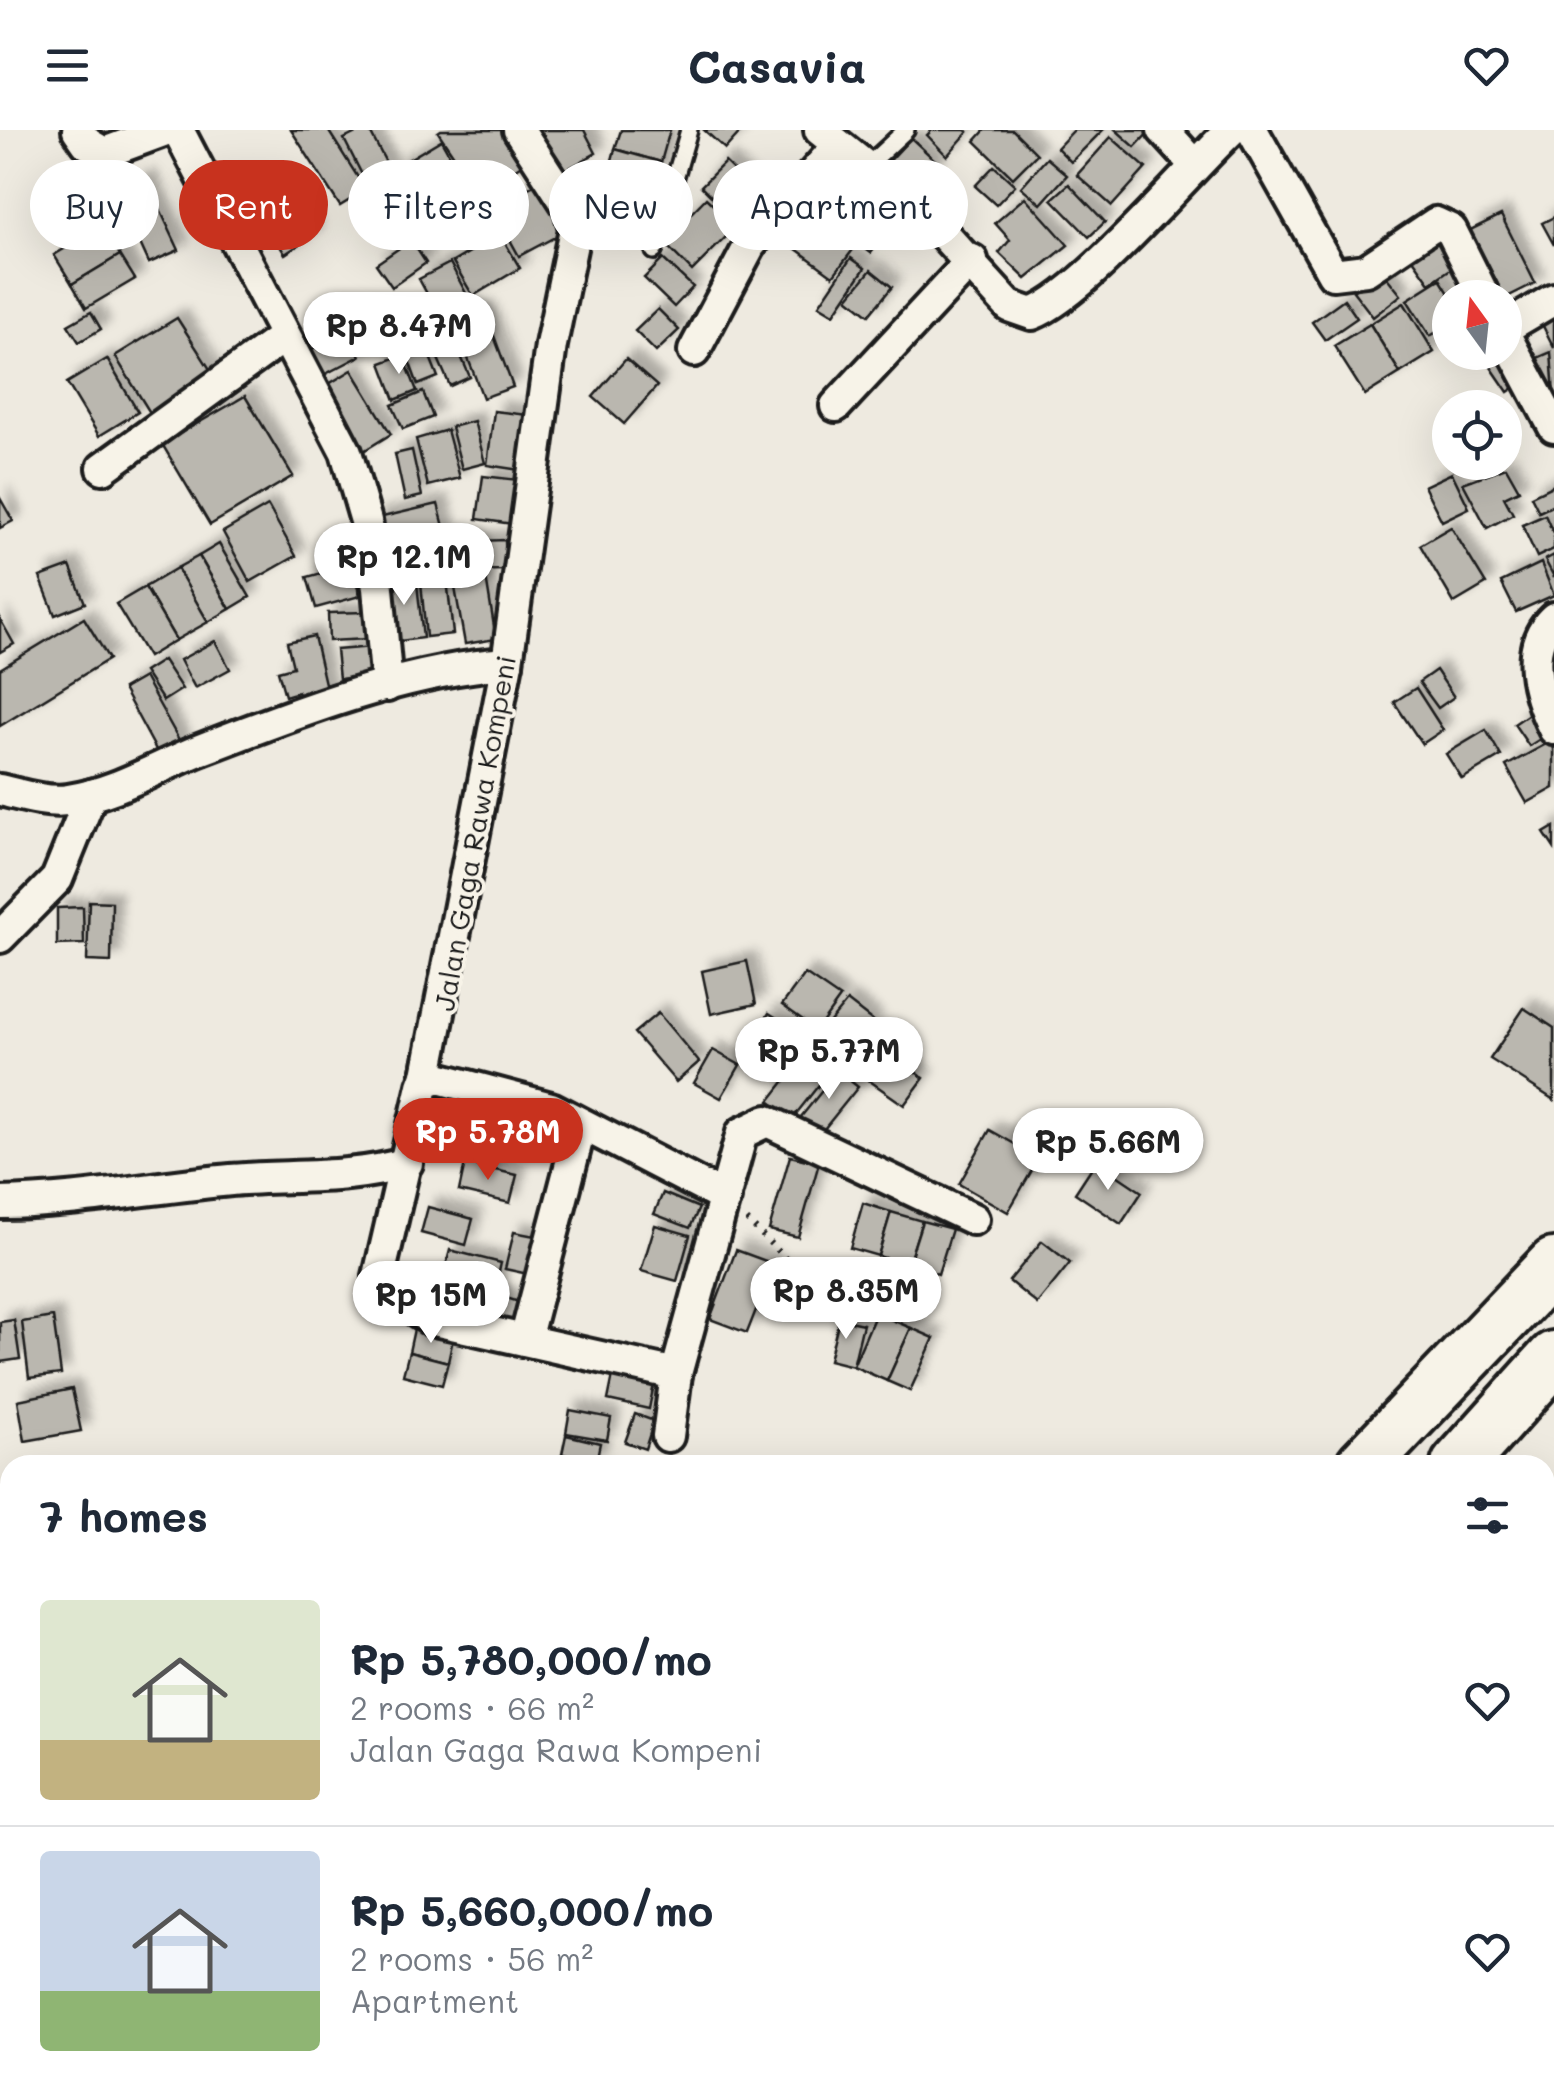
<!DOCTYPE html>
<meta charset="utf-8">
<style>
body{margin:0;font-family:Mali,sans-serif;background:#f2f2f3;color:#1f2937;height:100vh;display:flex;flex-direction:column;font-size:38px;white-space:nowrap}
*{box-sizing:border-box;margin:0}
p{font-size:32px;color:#747a83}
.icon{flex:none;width:55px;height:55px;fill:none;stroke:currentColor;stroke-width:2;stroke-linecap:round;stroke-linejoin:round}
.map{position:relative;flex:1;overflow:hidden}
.side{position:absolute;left:0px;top:1325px;width:1555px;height:640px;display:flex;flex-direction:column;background:#fff;border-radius:30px 30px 0 0;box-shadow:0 10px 40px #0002}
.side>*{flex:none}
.banner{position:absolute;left:30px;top:30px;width:1000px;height:90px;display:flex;gap:20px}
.needle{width:65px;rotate:345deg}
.controls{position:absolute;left:1432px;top:150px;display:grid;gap:20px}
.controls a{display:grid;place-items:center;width:90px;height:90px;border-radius:50%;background:#fff;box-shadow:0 10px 40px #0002;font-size:50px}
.price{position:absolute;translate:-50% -85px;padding:0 22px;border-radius:35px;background:#fff;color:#222;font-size:32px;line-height:65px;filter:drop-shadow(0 2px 5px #0008)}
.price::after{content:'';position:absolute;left:50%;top:60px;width:30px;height:22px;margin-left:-15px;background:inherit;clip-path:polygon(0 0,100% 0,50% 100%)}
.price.current{background:#c8321e;color:#fff}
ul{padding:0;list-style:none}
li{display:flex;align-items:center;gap:30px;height:250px;padding:0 40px}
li+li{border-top:2px solid #e0e1e3}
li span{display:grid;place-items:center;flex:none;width:280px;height:200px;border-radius:10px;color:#555}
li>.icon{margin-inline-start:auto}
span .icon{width:120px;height:120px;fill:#fffc;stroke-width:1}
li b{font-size:42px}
h2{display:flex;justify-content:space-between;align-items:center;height:120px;padding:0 40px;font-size:42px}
.chip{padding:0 35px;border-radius:45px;background:#fff;box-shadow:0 10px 40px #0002;font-size:35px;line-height:90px}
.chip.current{background:#c8321e;color:#fff}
header{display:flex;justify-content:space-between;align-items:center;height:130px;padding:0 40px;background:#fff;font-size:45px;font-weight:700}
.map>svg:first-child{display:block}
.built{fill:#dedbd1}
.building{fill:#bab7af;stroke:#1c1c1c;stroke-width:2.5;filter:url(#shadow)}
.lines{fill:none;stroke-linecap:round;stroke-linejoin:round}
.service-casing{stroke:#1c1c1c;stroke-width:22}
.minor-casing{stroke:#1c1c1c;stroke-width:38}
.motorway-casing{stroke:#1c1c1c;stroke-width:60}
.path{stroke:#1c1c1c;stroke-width:6;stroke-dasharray:2.5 8;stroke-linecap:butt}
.service{stroke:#f7f3e8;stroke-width:15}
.minor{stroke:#f7f3e8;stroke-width:30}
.motorway{stroke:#f7f3e8;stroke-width:52}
.labels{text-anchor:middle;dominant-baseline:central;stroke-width:8;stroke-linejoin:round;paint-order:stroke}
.street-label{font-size:28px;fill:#1c1c1c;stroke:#f7f3e8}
</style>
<header><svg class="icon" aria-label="menu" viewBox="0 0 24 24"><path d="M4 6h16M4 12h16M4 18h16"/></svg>Casavia<svg class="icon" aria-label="heart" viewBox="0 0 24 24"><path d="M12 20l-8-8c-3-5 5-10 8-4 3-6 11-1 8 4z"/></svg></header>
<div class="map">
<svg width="1554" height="1965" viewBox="0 0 1554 1965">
<defs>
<filter id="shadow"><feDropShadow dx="9" dy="-9" stdDeviation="5" flood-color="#0004"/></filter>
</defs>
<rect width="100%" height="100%" fill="#eeeae0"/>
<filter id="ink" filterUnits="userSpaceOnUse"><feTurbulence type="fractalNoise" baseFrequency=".01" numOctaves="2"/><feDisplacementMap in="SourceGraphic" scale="20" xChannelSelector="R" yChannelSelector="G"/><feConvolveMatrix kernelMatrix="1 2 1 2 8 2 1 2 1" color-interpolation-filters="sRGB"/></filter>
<g filter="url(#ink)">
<path class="built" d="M1554 1401V1965H1022L1030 1955H1545V1409Z"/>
<g class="building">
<path d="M291 0H328L366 60 340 76Z"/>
<path d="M362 0H369L418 94 393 106 344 9Z"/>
<path d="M441 0H505L526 32 479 63 438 2Z"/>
<path d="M539 0H584L596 23 555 46 532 4Z"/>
<path d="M621 0H670L661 32 615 19Z"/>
<path d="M704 0H742L725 19Z"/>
<path d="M932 0H965L968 2 947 26 927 5Z"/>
<path d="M985 0H1013L1037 24 1013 48 975 11Z"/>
<path d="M1074 0H1103L1071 32 1057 18Z"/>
<path d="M1116 0H1147L1149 2 1135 17Z"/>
<path d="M1111 7 1146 38 1112 76 1077 45Z"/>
<path d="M911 8 938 33 915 63 884 37Z"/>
<path d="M441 10 461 45 416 71 396 37Z"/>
<path d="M615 19 661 32 648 77 603 64Z"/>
<path d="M1047 28 1067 45 1041 74 1021 57Z"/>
<path d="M725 32 769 75 745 100 701 56Z"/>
<path d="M994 36 1015 55 996 75 975 56Z"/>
<path d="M847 40 893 75 883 87 837 54Z"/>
<path d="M146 50 179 120 149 133 117 63Z"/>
<path d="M544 50 570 99 519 126 492 77Z"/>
<path d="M1069 54 1105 92 1089 107 1052 69Z"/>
<path d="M828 55 889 100 871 123 810 78Z"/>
<path d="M1025 67 1068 115 1026 149 999 123 1010 110 995 93Z"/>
<path d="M706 68 736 97 692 141 663 112Z"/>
<path d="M297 77 314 105 285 124 267 96Z"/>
<path d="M810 84 855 117 833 146 788 113Z"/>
<path d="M1501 85 1535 153 1505 168 1470 100Z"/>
<path d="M1554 87V115L1542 93Z"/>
<path d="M103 96 120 125 72 154 54 125Z"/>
<path d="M500 104 520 138 473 166 453 132Z"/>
<path d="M1444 107 1461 132 1430 153 1413 129Z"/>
<path d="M411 110 426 133 392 157 376 134Z"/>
<path d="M120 125 135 149 86 178 72 154Z"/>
<path d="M851 128 865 138 834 184 819 175Z"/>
<path d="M663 129 693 157 674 177 644 148Z"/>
<path d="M450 133 468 167 438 184 419 149Z"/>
<path d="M871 140 892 157 869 185 848 168Z"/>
<path d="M1381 140 1401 165 1373 187 1353 161Z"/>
<path d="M1440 149 1452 168 1450 194 1430 206 1407 170Z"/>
<path d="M1344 169 1357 188 1325 210 1312 192Z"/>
<path d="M1404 173 1434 222 1400 243 1370 194Z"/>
<path d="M484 179 513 257 483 268 454 191Z"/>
<path d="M658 179 679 200 656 222 635 201Z"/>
<path d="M91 182 101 199 79 212 68 195Z"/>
<path d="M386 183 396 208 367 220 357 196Z"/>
<path d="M177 188 215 247 152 286 115 226Z"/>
<path d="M1554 188V218L1542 194Z"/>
<path d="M1370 194 1400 243 1365 265 1334 216Z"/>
<path d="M346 201 360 226 312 251 299 226Z"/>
<path d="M450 201 470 247 450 256 430 210Z"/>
<path d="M424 212 438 247 418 255 405 220Z"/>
<path d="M1551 222 1554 265 1544 269 1528 232Z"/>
<path d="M1505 224 1523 252 1508 262 1489 234Z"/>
<path d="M403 225 417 261 395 270 381 233Z"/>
<path d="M107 229 138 282 99 306 67 253Z"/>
<path d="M626 229 657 256 624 294 593 267Z"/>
<path d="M352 240 391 304 357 325 319 260Z"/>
<path d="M423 262 433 287 403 299 392 275Z"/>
<path d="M245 266 293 346 210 395 162 314Z"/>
<path d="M494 281 528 285 520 340 487 335Z"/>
<path d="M474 291 485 333 462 339 451 297Z"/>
<path d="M447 300 460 348 428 356 416 309Z"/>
<path d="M412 320 422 366 405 370 395 324Z"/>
<path d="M1506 337 1519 360 1504 367 1513 384 1487 398 1463 353Z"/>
<path d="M1452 343 1469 378 1442 391 1424 356Z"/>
<path d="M483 346 519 350 513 394 477 389Z"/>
<path d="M1554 355V375L1539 382 1531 366Z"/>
<path d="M0 368 13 391 0 398Z"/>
<path d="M438 374 446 404 382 420 374 389Z"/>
<path d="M268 376 296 426 250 452 223 402Z"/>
<path d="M1545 385 1554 405V419L1537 427 1522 395Z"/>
<path d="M1451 397 1486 454 1454 473 1420 415Z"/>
<path d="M505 410 506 440 454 441 453 412Z"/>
<path d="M219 414 250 467 230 479 199 426Z"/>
<path d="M400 420 404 436 382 441 378 425Z"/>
<path d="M1554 425V447L1545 430Z"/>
<path d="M199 426 230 479 208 492 177 438Z"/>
<path d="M1541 433 1554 465 1516 482 1501 452Z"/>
<path d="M351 435 360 466 316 478 307 447Z"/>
<path d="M70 436 85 473 55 485 40 447Z"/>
<path d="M177 438 208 492 176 510 145 457Z"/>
<path d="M416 444 423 508 392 512 385 448Z"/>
<path d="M486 447 496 509 465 514 454 452Z"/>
<path d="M447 449 453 504 426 507 421 452Z"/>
<path d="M145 457 176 510 148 527 116 474Z"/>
<path d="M366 482 368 509 329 511 328 483Z"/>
<path d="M84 488 109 529 0 596V539Z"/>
<path d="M0 489 14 514 0 522Z"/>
<path d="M314 506 329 571 302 577 298 562 285 566 278 541 293 537 287 512Z"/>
<path d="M215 511 230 539 195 558 180 530Z"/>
<path d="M373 517 375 546 339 549 336 520Z"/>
<path d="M163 530 182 559 163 571 144 542Z"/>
<path d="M1436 540 1454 567 1438 578 1419 552Z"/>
<path d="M144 547 183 617 161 629 123 559Z"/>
<path d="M1416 558 1443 600 1422 614 1394 572Z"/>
<path d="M1536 579 1551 602 1529 616 1514 594Z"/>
<path d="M1486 600 1501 626 1462 649 1446 624Z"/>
<path d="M1550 612 1554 619V658L1527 673 1506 636Z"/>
<path d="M1554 697V718L1544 703Z"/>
<path d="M89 771 112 772 111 832 87 831Z"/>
<path d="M83 777 84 814 57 815V778Z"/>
<path d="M747 831 756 874 711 884 702 841Z"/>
<path d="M805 844 840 868 817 900 782 875Z"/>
<path d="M847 871 874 892 848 925 820 904Z"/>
<path d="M1524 878 1554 898V970L1490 929Z"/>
<path d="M658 883 699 932 676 952 634 903Z"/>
<path d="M769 883 804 905 796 916 762 894Z"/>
<path d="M763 899 793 925 779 941 748 914Z"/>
<path d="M877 915 924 948 904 975 857 942Z"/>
<path d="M713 920 740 935 721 968 694 953Z"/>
<path d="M806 924 829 942 792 989 769 971Z"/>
<path d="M838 941 858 957 820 1004 800 988Z"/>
<path d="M990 1000 1039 1028 1008 1082 959 1054Z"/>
<path d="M790 1026 819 1033 798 1107 769 1100Z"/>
<path d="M1096 1031 1142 1062 1121 1094 1075 1063Z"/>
<path d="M465 1033 517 1045 510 1073 459 1061Z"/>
<path d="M663 1063 699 1078 690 1098 654 1084Z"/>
<path d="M863 1073 891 1082 878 1126 850 1118Z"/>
<path d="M428 1077 473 1089 466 1115 421 1103Z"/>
<path d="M891 1082 922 1091 908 1135 878 1126Z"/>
<path d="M922 1091 952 1099 938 1144 908 1135Z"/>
<path d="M655 1095 690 1105 677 1151 641 1141Z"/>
<path d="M514 1102 545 1108 537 1146 505 1139Z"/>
<path d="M1042 1111 1070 1133 1037 1174 1009 1151Z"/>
<path d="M450 1120 501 1133 495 1159 443 1147Z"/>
<path d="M736 1120 774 1134 747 1203 710 1189Z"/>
<path d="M439 1146 519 1172 510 1197 431 1171Z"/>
<path d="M876 1183 911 1198 887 1251 853 1236Z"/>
<path d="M53 1187 61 1244 29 1248 22 1192Z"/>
<path d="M839 1189 863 1194 853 1236 829 1230Z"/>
<path d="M14 1190 20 1229 0 1232V1192Z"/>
<path d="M911 1198 934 1208 910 1261 887 1251Z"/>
<path d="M414 1199 453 1209 448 1232 409 1222Z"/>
<path d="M409 1222 448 1232 442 1255 403 1245Z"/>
<path d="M615 1236 656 1244 649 1279 608 1270Z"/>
<path d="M72 1259 81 1301 25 1311 18 1270Z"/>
<path d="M570 1280 611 1288 607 1310 566 1303Z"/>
<path d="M635 1284 654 1291 645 1319 625 1312Z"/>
<path d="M566 1305 600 1313 596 1332 562 1324Z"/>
</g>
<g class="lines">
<defs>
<g id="service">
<path d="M864 39 906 0"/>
<path d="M654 121 689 0"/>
</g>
<g id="minor">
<path d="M78 0 87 13 104 23 166 0"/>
<path d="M178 0 346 322 366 391 378 458 387 556"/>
<path d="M820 0 926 85 1009 176 1032 184C1084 164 1184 45 1231 0"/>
<path d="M1163 0 1195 35"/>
<path d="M1252 0 1333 144 1366 140 1436 93 1451 100 1485 168"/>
<path d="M1505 198 1554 169"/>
<path d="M1505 205 1554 297"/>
<path d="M694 221 750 115 836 18"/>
<path d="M836 276 972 130"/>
<path d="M103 338 285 206"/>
<path d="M1554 488C1522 517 1538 566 1554 599"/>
<path d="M0 660C21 665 47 673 68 670 112 664 156 638 197 621 292 584 405 540 507 533"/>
<path d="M0 807 57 749 91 665"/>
<path d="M427 945 507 533 551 215 575 99 570 79 519 0"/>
<path d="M0 1073C78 1072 154 1057 231 1050 290 1045 350 1050 407 1033"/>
<path d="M525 1210 581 995"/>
<path d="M676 1244 430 1189 382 1158 379 1146 423 956 427 945 551 978 725 1068"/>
<path d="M668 1306 676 1244 742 1003 767 991 973 1089"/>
</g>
<g id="motorway">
<path d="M1363 1335 1554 1135"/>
<path d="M1458 1335 1554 1228"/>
<path d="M1545 1638 1554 1634"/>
<path d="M764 1965 773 1955"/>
<path d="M869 1965 879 1955"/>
<path d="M1114 1965 1123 1955"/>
</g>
</defs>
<use href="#service" class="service-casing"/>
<use href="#minor" class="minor-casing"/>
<use href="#motorway" class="motorway-casing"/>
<path class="path" d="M747 1090 830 1173"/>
<use href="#service" class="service"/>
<use href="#minor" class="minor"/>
<use href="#motorway" class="motorway"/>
</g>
</g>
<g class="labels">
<g class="street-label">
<text transform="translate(474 703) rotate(-80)">Jalan Gaga Rawa Kompeni</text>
</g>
</g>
</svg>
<div class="controls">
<a><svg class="needle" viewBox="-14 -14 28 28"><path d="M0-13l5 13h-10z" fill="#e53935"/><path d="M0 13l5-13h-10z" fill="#747a83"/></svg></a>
<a><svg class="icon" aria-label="locate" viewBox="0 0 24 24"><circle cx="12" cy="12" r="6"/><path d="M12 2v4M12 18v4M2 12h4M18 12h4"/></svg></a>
</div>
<b class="price" style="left:399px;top:247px">Rp 8.47M</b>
<b class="price" style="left:404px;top:478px">Rp 12.1M</b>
<b class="price" style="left:829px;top:972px">Rp 5.77M</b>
<b class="price current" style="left:488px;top:1053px">Rp 5.78M</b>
<b class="price" style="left:1108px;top:1063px">Rp 5.66M</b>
<b class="price" style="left:846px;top:1212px">Rp 8.35M</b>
<b class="price" style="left:431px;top:1216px">Rp 15M</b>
<div class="banner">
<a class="chip">Buy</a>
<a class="chip current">Rent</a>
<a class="chip">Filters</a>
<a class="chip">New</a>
<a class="chip">Apartment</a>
</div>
<section class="side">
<h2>7 homes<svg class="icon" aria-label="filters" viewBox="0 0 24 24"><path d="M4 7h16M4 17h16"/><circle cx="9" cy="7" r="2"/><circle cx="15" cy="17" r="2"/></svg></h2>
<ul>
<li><span style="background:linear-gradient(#dfe7d0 70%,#c2b280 0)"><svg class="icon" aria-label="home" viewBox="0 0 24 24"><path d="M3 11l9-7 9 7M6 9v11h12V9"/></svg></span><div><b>Rp 5,780,000/mo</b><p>2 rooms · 66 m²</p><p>Jalan Gaga Rawa Kompeni</p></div><svg class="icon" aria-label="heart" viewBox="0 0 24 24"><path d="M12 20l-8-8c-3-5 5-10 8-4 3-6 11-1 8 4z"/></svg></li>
<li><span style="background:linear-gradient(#c9d6e8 70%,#8fb573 0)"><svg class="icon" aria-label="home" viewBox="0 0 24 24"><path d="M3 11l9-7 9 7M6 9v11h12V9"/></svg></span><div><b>Rp 5,660,000/mo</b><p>2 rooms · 56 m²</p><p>Apartment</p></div><svg class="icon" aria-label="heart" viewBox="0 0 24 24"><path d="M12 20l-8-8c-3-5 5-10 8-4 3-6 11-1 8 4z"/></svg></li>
</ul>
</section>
</div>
